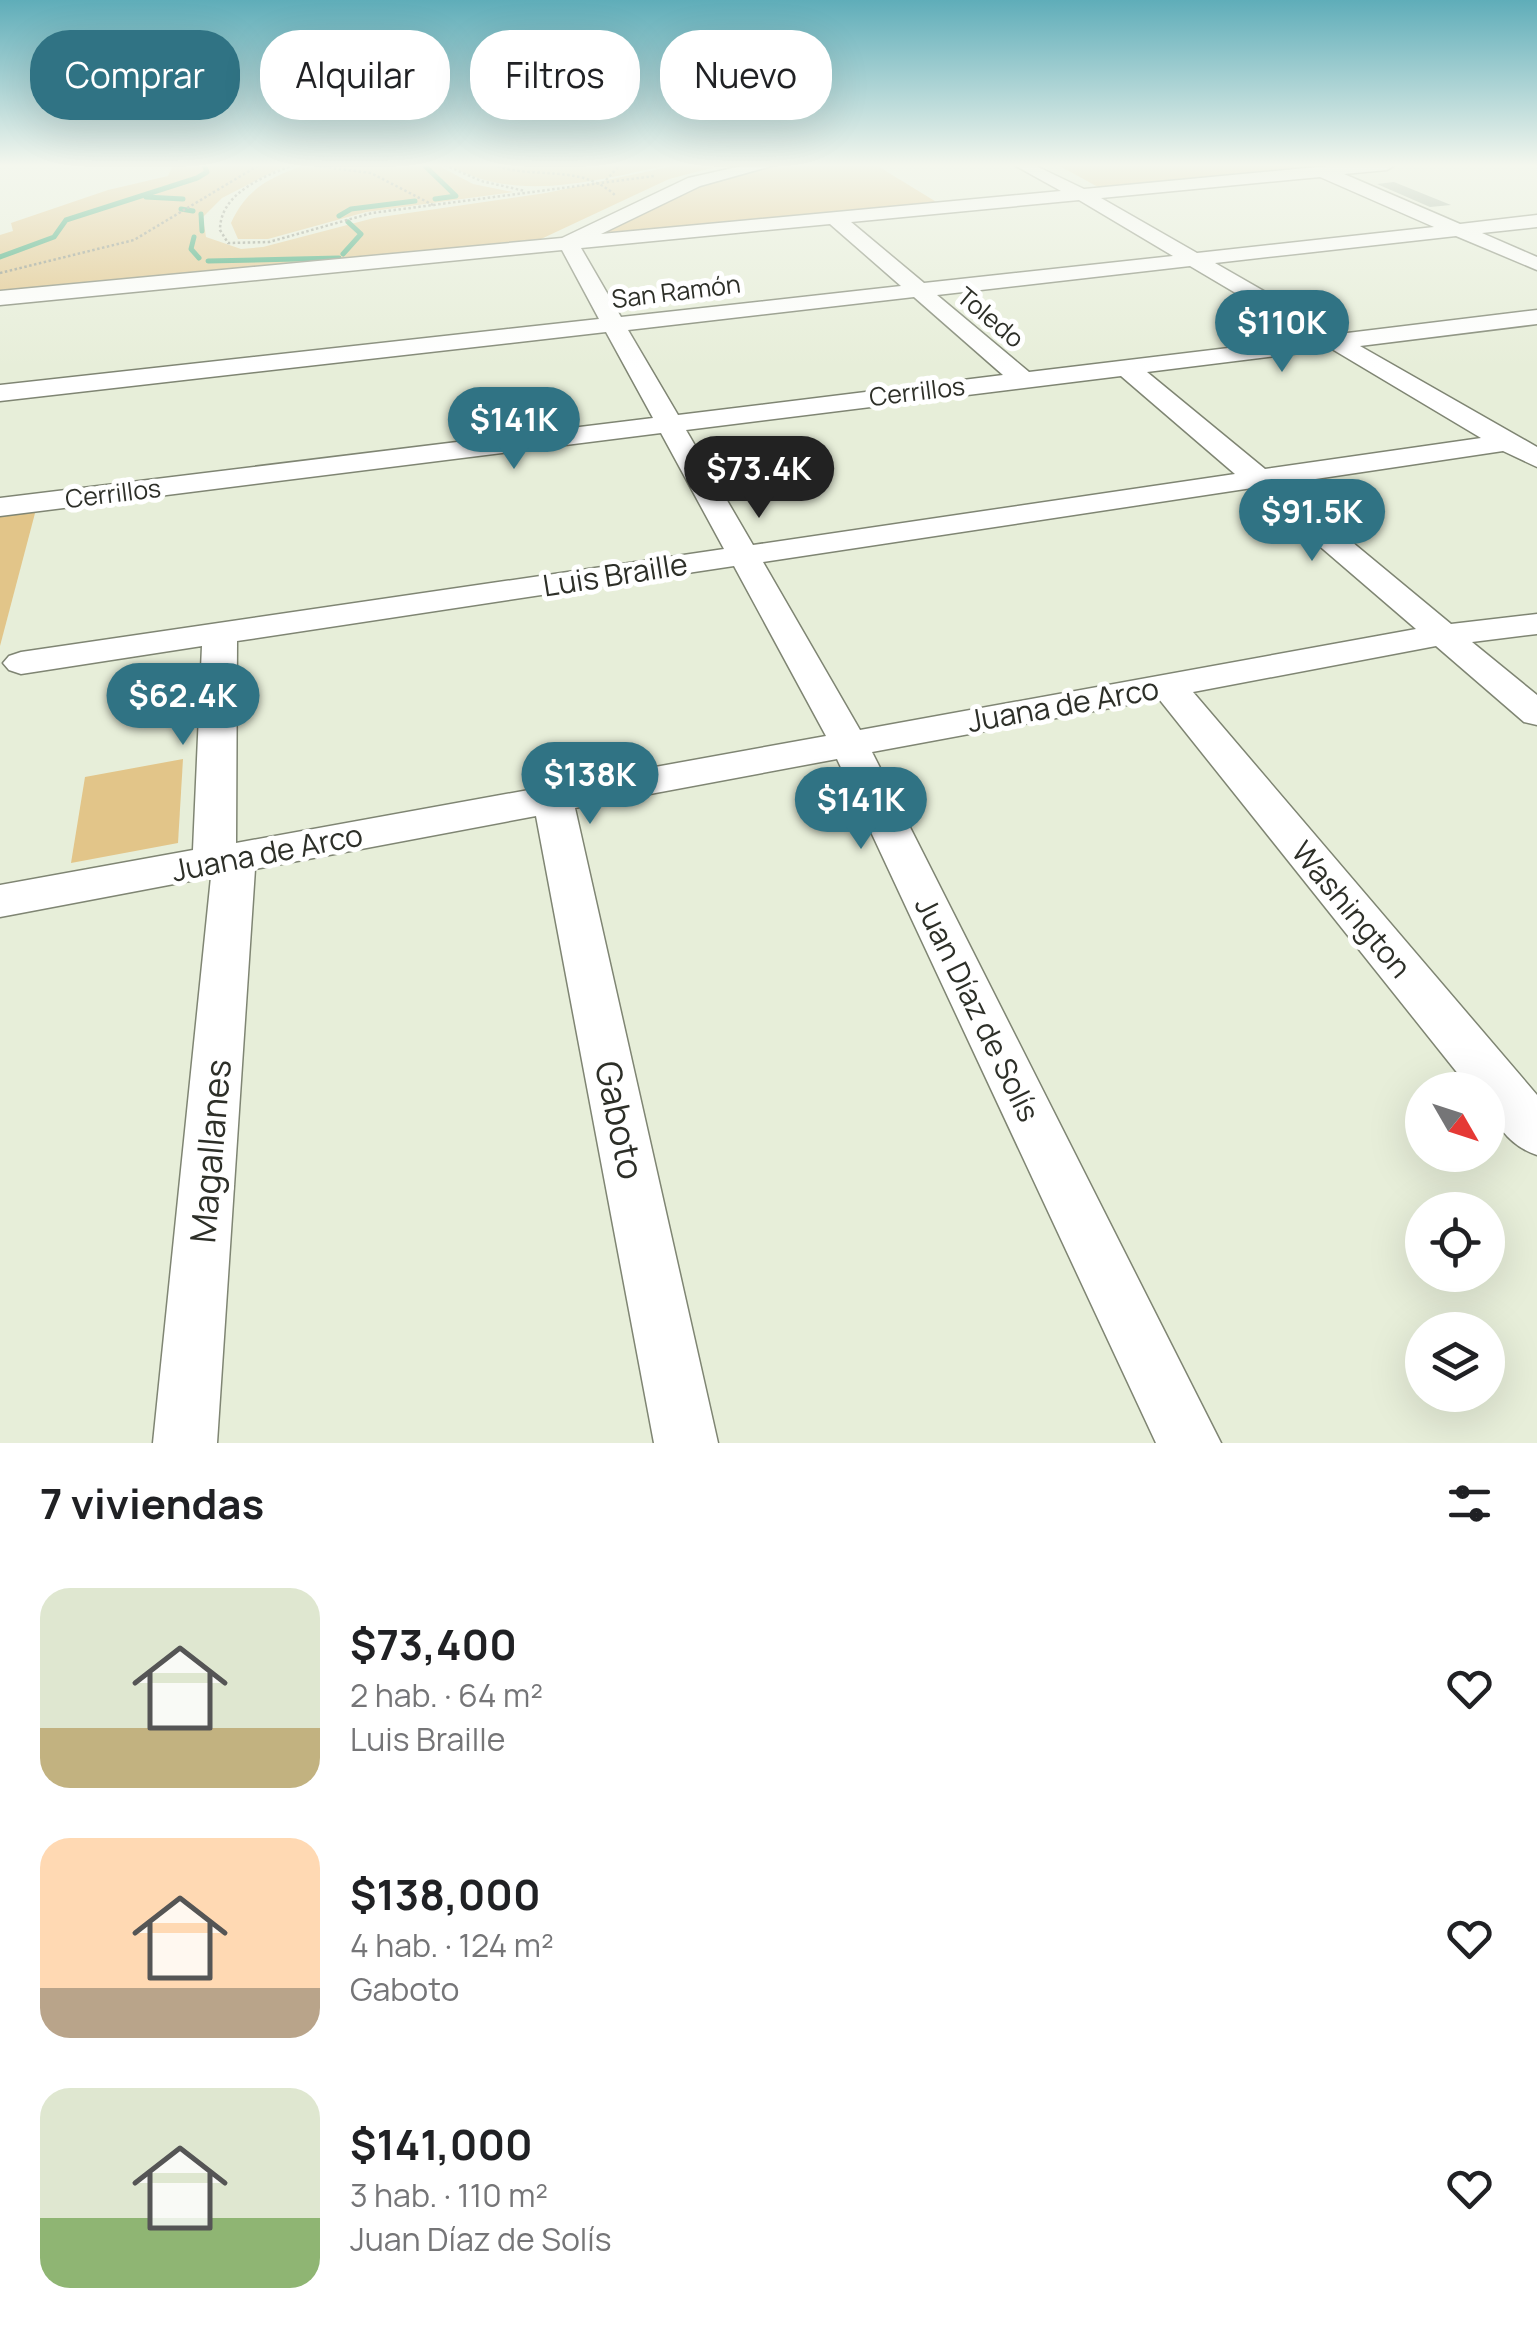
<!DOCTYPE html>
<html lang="es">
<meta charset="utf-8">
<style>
body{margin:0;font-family:Manrope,sans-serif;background:#f2f2f2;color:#202124;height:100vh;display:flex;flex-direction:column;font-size:38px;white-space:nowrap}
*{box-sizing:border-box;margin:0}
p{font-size:32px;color:#757577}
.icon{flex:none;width:55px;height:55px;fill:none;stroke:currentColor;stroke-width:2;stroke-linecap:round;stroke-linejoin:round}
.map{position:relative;height:1443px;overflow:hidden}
.sheet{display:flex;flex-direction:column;background:#fff;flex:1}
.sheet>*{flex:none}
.hud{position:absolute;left:30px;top:30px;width:1000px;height:90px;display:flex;gap:20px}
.needle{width:65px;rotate:129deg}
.buttons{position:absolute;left:1405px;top:1072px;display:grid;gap:20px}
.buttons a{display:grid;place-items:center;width:100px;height:100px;border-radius:50%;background:#fff;box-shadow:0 10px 40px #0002;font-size:50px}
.price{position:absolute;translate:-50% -85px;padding:0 22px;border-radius:35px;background:#307384;color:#fff;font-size:32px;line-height:65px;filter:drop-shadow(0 2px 5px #0008)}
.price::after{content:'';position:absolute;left:50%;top:60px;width:30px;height:22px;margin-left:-15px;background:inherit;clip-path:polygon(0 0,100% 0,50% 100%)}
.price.selected{background:#222;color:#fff}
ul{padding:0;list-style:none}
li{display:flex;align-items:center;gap:30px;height:250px;padding:0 40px}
li span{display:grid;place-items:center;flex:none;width:280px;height:200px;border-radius:30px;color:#555}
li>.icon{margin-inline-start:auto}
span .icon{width:120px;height:120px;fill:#fffc;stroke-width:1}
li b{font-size:42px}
h2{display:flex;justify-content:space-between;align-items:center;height:120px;padding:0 40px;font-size:42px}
.tag{padding:0 35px;border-radius:40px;background:#fff;box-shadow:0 10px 40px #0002;font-size:35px;line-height:90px}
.tag.selected{background:#307384;color:#fff}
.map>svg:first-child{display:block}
.green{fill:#e2c589}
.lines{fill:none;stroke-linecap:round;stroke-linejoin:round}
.stream{stroke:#32a372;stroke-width:5}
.building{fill:#a1af9f}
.minor-casing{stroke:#7f8573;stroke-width:3}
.path{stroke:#898e80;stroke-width:2.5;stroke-dasharray:2.5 2.5;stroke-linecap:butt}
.minor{fill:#fff;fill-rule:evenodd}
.labels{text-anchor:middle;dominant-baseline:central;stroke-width:10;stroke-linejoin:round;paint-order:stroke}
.far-street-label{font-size:25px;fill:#2d2f28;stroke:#fff}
.street-label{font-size:30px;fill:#2d2f28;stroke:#fff}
.near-street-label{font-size:35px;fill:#2d2f28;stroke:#fff}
</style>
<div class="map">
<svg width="1537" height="1443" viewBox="0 0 1537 1443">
<rect width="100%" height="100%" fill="#e7eed9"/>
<g class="green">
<path d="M173 165H286L222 198 203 217 206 237 241 249 263 247 374 218 546 193 678 165H723L669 179 541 239 0 293V235L13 231 11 223 108 190 168 176Z"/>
<path d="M305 165H437L473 184 513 192 366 212 268 239H238L231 223C247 188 269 178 305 165Z"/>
<path d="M449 165H668C597 180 516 204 449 165Z"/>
<path d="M780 165H876L938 203 600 238 593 235 707 184Z"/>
<path d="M1058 165H1286L1295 168 1098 187Z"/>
<path d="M36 509 34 517 0 646V514Z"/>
<path d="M183 759 178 843 71 863 85 777Z"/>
</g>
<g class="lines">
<g class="stream">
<path d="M424 165 456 196 435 199"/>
<path d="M146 197 183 199"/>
<path d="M181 209 193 211"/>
<path d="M201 214 202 231"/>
<path d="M339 216 351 209 415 201"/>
<path d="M194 237 191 249 199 258"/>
<path d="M343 254 361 234 348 222"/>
<path d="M0 257 54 237 66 220 197 178 207 172 204 165"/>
<path d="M208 261 339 258"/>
</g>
</g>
<path class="building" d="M1394 182 1451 205 1430 207 1377 184Z"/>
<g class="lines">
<defs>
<path id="minor" d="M746 165H775L700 186 601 234 1061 191 1014 165H1034L1084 189 1338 165H1395L1387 170 1344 174 1460 224 1537 215V227L1482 233 1537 257V270L1456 236 1215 263 1339 334 1537 310V324L1360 346 1537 447V467L1503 451 1282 484 1451 624 1537 614V634L1472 642 1537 695V725L1524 722 1436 646 1193 692 1537 1095V1155C1509 1146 1488 1119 1488 1090H1471L1159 699 872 752 1221 1443H1156L837 759 575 808 718 1443H654L536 816 255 869 217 1443H153L211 877 0 917V885L193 850 202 646 21 674 9 670 3 663 9 656 21 652 724 549 661 433 0 516V498L653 418 606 332 0 401V385L599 319 562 250 0 305V291L562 238 688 178ZM1320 177 1434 227 1197 253 1101 198ZM1079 200 1173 256 924 283 851 222ZM830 224 901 286 621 317 581 248ZM1190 266 1312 338 1029 372 937 295ZM914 297 1003 375 678 415 628 330ZM1332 349 1481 438 1265 469 1147 372ZM1121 376 1235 474 753 545 686 430ZM1252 488 1416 629 860 730 763 562ZM734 566 826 736 236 843 237 641Z"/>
</defs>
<use href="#minor" class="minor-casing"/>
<g class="path">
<path d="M294 165C264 176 220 193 220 230L228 243 269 242 372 213 654 176"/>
<path d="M309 165 371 173 433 205"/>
<path d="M445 165 481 181 525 191"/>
<path d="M493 165C535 180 581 163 616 196"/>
<path d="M606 180 620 165"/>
<path d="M0 273 134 240 259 165"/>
</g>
<use href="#minor" class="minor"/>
</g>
<linearGradient id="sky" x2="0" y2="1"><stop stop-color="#5fadb9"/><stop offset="0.45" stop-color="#f4f7ee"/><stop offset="1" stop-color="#f4f7ee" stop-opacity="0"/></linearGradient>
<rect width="1537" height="367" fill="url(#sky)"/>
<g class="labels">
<g class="far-street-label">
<text transform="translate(676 291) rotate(-7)">San Ramón</text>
<text transform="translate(991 317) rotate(40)">Toledo</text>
<text transform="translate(917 391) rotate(-7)">Cerrillos</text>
<text transform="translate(113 493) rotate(-7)">Cerrillos</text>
</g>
<g class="street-label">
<text transform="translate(615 574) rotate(-9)">Luis Braille</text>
<text transform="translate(1063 704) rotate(-10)">Juana de Arco</text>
<text transform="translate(267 852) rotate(-11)">Juana de Arco</text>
<text transform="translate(1352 909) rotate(50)">Washington</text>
<text transform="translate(978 1009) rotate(64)">Juan Díaz de Solís</text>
</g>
<g class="near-street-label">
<text transform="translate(620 1120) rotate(78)">Gaboto</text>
<text transform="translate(210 1151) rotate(-85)">Magallanes</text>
</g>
</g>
</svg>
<div class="buttons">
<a><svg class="needle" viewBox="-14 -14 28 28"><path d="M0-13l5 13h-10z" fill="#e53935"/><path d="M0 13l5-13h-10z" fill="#757577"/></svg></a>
<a><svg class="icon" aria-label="locate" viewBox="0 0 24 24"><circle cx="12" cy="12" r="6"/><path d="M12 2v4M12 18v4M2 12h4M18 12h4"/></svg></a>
<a><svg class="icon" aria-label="layers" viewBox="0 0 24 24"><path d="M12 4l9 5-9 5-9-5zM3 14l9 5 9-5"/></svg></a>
</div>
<b class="price" style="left:1282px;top:375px">$110K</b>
<b class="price" style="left:514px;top:472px">$141K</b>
<b class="price selected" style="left:759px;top:521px">$73.4K</b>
<b class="price" style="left:1312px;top:564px">$91.5K</b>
<b class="price" style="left:183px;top:748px">$62.4K</b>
<b class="price" style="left:590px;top:827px">$138K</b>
<b class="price" style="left:861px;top:852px">$141K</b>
<div class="hud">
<a class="tag selected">Comprar</a>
<a class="tag">Alquilar</a>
<a class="tag">Filtros</a>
<a class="tag">Nuevo</a>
</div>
</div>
<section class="sheet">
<h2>7 viviendas<svg class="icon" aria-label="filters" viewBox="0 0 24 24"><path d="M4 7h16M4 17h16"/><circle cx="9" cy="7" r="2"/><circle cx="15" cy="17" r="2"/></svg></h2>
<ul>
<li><span style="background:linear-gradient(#dfe7d0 70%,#c2b280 0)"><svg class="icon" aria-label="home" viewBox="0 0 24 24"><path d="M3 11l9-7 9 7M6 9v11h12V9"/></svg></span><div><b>$73,400</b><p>2 hab. · 64 m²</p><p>Luis Braille</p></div><svg class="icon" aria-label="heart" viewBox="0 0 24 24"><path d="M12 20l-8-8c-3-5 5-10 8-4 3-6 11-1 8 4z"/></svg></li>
<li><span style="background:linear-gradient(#ffd9b3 75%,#b9a48a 0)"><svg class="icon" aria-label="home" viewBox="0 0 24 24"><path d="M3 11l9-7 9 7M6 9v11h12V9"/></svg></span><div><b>$138,000</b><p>4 hab. · 124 m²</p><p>Gaboto</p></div><svg class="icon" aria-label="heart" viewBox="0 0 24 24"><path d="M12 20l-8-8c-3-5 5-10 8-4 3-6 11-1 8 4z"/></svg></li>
<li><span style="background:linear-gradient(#dfe7d0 65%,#8fb573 0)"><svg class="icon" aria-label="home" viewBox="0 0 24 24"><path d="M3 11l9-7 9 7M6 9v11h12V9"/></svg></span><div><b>$141,000</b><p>3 hab. · 110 m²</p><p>Juan Díaz de Solís</p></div><svg class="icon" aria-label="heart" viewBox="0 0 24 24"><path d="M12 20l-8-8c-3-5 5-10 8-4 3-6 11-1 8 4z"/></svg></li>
</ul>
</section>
